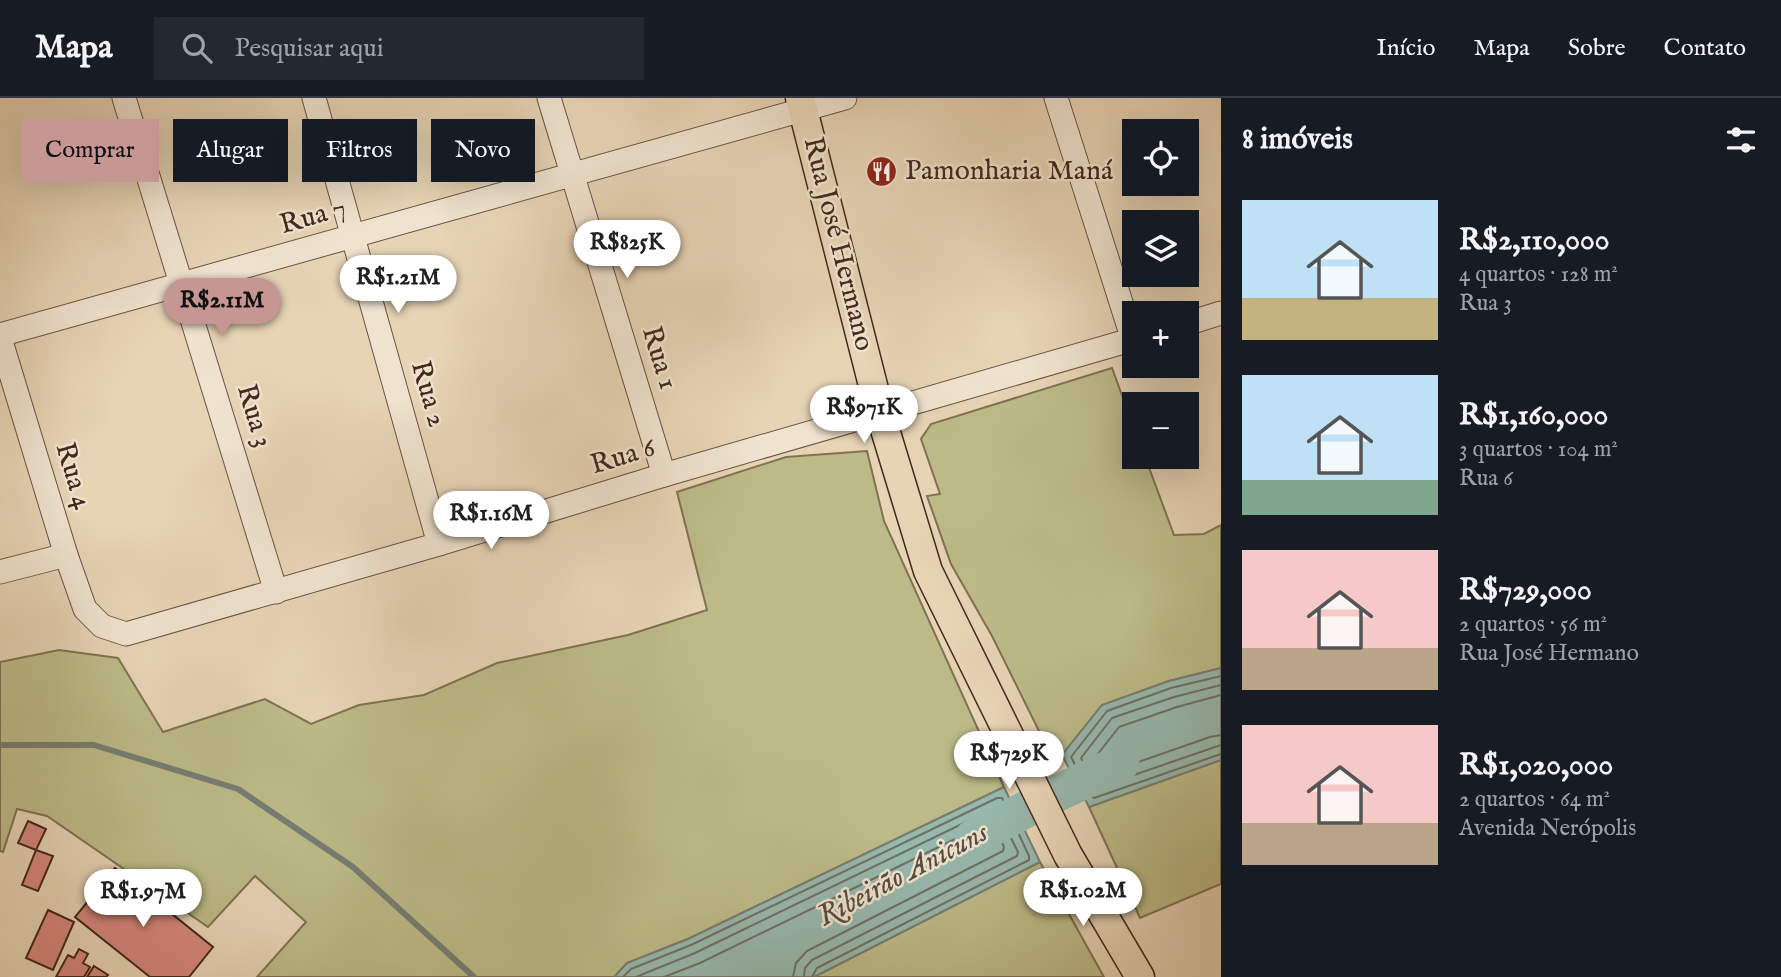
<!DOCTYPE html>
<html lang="pt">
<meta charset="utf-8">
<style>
body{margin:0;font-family:"IM FELL English",serif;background:#242831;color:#f1f3f6;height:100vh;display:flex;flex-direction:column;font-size:26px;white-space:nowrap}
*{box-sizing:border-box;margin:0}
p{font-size:23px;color:#9ea1a6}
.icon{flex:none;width:38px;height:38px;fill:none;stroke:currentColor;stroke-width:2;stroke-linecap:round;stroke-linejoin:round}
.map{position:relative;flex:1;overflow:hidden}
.drawer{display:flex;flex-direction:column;background:#171b24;width:560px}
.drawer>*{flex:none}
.hud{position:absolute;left:21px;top:21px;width:665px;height:63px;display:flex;gap:14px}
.buttons{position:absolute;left:1122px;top:21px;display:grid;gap:14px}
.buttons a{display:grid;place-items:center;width:77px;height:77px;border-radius:0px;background:#171b24;box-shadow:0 7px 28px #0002;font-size:35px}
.price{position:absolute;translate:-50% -60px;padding:0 16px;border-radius:24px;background:#fff;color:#222;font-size:23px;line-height:46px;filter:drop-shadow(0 2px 4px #0008)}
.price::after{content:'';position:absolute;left:50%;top:42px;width:21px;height:16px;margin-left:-10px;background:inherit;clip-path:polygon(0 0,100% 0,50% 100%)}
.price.active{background:#c59692;color:#111}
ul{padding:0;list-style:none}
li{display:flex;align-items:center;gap:21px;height:175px;padding:0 21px}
li span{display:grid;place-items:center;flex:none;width:196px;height:140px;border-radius:0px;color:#555}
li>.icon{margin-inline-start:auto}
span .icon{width:84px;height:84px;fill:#fffc;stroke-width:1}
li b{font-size:30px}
h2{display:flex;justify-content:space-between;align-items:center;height:84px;padding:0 21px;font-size:30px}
.tag{padding:0 24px;border-radius:0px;background:#171b24;box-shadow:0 7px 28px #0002;font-size:24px;line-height:63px}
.tag.active{background:#c59692;color:#111}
header{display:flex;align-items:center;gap:42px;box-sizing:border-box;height:98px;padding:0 35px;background:#171b24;border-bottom:2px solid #363941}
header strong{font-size:33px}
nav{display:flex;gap:38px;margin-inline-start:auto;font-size:24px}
.search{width:490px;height:63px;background:#242831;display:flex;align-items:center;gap:18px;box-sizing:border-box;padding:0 24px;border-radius:0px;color:#9ea1a6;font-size:26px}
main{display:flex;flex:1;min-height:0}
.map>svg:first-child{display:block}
.green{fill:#bcbb88;stroke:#807252;stroke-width:2}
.water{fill:#97b8ad;stroke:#767e73;stroke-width:2}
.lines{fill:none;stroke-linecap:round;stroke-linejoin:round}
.shore{stroke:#6e7065;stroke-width:2}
.stream{stroke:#767e73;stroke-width:6}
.river{stroke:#97b8ad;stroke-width:37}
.building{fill:#d6877d;stroke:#44281d;stroke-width:2}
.minor-casing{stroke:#6d5343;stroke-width:25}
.major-casing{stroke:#44281d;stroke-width:31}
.minor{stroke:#efe3cf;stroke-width:23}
.major{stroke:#e7d4b5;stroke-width:28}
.labels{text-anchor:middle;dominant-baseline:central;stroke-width:5;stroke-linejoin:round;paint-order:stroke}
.poi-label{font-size:28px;fill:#44281d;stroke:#efe3cf;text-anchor:start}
.street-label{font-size:28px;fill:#44281d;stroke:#efe3cf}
.water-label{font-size:30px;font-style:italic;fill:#594c41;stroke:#efe3cf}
</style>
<header>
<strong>Mapa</strong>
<div class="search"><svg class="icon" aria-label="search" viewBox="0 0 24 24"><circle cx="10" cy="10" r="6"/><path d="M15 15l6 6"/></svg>Pesquisar aqui</div>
<nav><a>Início</a><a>Mapa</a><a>Sobre</a><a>Contato</a></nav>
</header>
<main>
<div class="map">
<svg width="1221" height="879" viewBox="0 0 1221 879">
<rect width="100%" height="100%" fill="#e7d4b5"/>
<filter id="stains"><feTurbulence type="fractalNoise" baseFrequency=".00286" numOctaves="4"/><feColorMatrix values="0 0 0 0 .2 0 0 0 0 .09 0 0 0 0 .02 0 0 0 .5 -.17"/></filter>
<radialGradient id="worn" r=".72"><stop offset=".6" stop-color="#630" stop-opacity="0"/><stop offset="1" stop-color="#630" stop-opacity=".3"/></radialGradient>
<g class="green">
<path d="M1112 270 1134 330V359H1145L1174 437 1204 436 1221 427V570L1169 583 1102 607 1062 657 1039 633 992 538 951 466 927 398 940 396 921 341 931 326Z"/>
<path d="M867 353 884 423 1004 689 688 841 627 865 614 879H257L306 824 255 778 208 829 47 718 17 711 3 754 0 753V564L59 552 118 560 163 634 265 601 311 626 359 607 424 597 497 565 628 537 707 512 677 394 786 359Z"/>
<path d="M1221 662V786L1140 820 1089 709Z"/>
<path d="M1040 764 1104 879H814Z"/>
</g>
<g class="water">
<path d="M1221 570V662L1089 709 1062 657 1102 607 1169 583Z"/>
<path d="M1004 689 1040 764 814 879H614L627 865 688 841Z"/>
</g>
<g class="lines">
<g class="shore">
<path d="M1221 578 1171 590 1107 613 1071 659 1091 698 1094 700 1221 656"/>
<path d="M1221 587 1174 599 1112 620 1081 660 1096 688 1099 689 1221 647"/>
<path d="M1221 597 1177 609 1119 629 1094 661 1101 675 1104 676 1210 639 1221 637"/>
<path d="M623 879 631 871 691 847 997 700H1002L1029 758V762L817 870 812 879"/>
<path d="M636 879 695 855 993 711 997 712 1018 754 1017 758 812 862 805 870 804 879"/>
<path d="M664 879 700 865 988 725 993 726 1004 749 1003 753 807 853 796 865 793 879"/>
</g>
<path class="stream" d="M0 647H94L238 691 353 769 474 879"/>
<path class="river" d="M973 740 1041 703 1121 665"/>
</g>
<g class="building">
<path d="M28 723 46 731 36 752 18 745Z"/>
<path d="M36 752 53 758 38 793 22 787Z"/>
<path d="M115 770 213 849 189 879H150L75 819Z"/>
<path d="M48 812 74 824 53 872 26 860Z"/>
<path d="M79 851 88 856 83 865 90 869 84 879H56L68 857 74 860Z"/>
<path d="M94 868 108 877 106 879H87Z"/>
</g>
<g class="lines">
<defs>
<g id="minor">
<path d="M124 0 276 494"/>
<path d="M314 0 439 446"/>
<path d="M549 0 664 377"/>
<path d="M1056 0 1133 242"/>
<path d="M1186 226 1221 215"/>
<path d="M0 237 845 0"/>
<path d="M0 240 66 457 85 511 102 528 126 536 439 446 664 377 1134 241"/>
<path d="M0 474 66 457"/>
</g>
<path id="major" d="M800 0 880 315 928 473 1068 757 1140 879"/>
</defs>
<use href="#minor" class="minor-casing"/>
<use href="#major" class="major-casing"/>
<use href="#minor" class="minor"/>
<use href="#major" class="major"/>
</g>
<defs>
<symbol id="restaurant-disc" viewBox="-11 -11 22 22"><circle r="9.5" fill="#8f2418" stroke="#efe3cf"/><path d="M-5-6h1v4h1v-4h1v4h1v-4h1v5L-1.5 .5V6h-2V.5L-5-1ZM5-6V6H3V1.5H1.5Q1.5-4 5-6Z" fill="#fff"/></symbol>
</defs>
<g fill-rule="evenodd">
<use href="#restaurant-disc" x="864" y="56" width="35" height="35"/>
</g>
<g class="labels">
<g class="poi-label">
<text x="905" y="73">Pamonharia Maná</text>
</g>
<g class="street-label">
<text transform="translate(313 119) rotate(-16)">Rua 7</text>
<text transform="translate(838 146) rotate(76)">Rua José Hermano</text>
<text transform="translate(659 260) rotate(73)">Rua 1</text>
<text transform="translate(428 296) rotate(74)">Rua 2</text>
<text transform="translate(254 318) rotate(73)">Rua 3</text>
<text transform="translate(623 359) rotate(-17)">Rua 6</text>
<text transform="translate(73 378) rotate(73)">Rua 4</text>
</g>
<g class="water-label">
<text transform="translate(903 777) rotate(-28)">Ribeirão Anicuns</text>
</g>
</g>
<rect width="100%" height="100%" filter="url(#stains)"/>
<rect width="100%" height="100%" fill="url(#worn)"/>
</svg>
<div class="buttons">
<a><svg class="icon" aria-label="locate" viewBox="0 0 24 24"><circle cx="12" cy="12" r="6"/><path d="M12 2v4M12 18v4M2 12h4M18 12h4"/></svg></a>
<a><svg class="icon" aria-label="layers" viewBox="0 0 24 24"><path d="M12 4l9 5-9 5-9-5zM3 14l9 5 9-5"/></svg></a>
<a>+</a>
<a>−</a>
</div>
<b class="price" style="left:627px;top:182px">R$825K</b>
<b class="price" style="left:398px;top:217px">R$1.21M</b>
<b class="price active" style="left:222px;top:240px">R$2.11M</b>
<b class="price" style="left:864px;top:347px">R$971K</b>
<b class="price" style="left:491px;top:453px">R$1.16M</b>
<b class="price" style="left:1009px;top:693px">R$729K</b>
<b class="price" style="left:1083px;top:830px">R$1.02M</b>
<b class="price" style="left:143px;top:831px">R$1.97M</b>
<div class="hud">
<a class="tag active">Comprar</a>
<a class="tag">Alugar</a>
<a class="tag">Filtros</a>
<a class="tag">Novo</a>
</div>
</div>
<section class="drawer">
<h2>8 imóveis<svg class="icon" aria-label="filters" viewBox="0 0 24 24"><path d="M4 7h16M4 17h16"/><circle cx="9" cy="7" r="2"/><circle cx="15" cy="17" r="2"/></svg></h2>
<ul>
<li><span style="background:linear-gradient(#bfe0f5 70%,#c2b280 0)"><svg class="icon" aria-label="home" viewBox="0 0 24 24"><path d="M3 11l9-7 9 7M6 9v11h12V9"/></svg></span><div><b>R$2,110,000</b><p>4 quartos · 128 m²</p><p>Rua 3</p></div></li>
<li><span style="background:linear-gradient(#bfe0f5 75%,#7fa58c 0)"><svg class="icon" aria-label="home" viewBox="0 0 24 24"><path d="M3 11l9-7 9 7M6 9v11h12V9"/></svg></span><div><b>R$1,160,000</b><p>3 quartos · 104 m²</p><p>Rua 6</p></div></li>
<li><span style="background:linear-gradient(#f6c9c9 70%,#b9a48a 0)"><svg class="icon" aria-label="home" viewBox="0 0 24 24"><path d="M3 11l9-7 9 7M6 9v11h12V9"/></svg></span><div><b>R$729,000</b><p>2 quartos · 56 m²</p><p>Rua José Hermano</p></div></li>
<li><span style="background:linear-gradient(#f6c9c9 70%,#b9a48a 0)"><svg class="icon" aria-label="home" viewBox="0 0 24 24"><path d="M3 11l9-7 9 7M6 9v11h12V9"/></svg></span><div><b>R$1,020,000</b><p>2 quartos · 64 m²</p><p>Avenida Nerópolis</p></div></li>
</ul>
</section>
</main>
